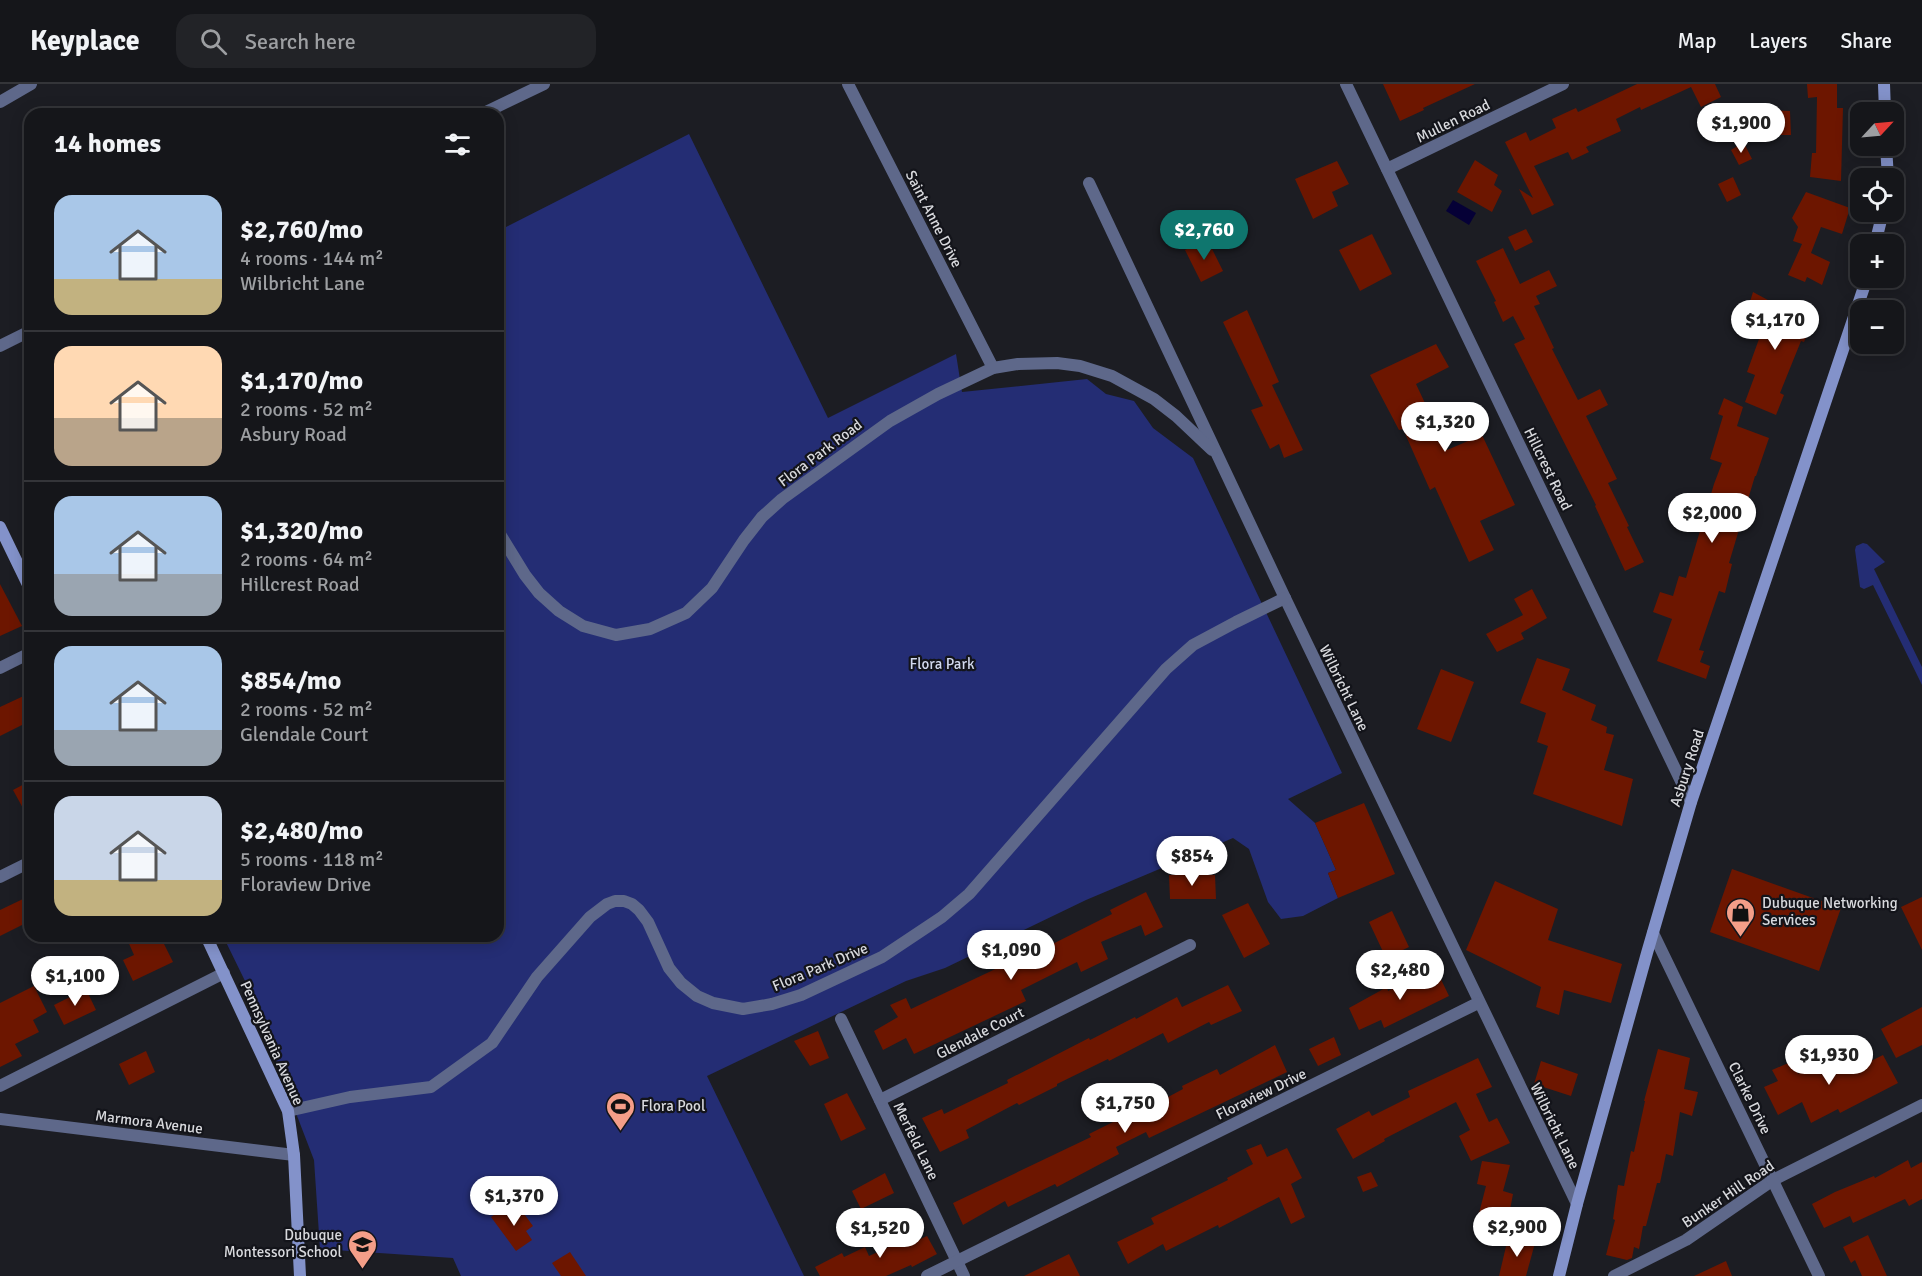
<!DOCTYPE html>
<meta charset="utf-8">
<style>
body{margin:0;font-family:Signika,sans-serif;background:#222327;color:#f1f3f6;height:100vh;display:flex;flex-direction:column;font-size:22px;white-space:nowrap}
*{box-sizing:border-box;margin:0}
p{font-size:20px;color:#9d9fa2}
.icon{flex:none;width:33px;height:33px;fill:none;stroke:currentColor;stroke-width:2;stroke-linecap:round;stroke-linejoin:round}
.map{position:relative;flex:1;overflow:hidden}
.details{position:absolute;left:24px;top:24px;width:480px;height:834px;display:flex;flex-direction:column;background:#15161a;border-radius:18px;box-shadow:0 3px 15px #0003,0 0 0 2px #343539}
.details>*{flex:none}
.needle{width:39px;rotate:64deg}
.tools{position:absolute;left:1850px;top:18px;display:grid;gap:12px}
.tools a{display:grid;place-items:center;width:54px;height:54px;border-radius:12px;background:#15161a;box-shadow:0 3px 15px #0003,0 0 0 2px #343539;font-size:30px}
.price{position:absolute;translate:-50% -51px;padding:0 14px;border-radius:21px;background:#fff;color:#222;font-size:20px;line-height:39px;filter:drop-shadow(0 2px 3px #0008)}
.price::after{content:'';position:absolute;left:50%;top:36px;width:18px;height:14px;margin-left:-9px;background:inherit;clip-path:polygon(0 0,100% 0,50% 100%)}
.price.selected{background:#0f766e;color:#fff}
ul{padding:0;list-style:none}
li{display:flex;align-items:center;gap:18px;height:150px;padding:0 30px}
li+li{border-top:2px solid #343539}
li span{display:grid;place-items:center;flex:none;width:168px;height:120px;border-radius:18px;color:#555}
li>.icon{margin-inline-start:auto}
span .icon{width:72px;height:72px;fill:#fffc;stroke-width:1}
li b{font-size:26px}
h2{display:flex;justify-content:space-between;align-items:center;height:72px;padding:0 30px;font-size:26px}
header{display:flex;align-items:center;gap:36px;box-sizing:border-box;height:84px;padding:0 30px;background:#15161a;border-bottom:2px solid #343539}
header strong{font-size:28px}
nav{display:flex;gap:33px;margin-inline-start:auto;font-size:21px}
.search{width:420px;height:54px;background:#222327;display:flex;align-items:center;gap:15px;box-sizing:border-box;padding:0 21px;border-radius:18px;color:#9d9fa2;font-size:22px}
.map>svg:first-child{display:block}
.green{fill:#242d74}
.water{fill:#050036}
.building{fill:#6d1600}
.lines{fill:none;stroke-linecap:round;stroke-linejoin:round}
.minor{stroke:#5e688a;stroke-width:12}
.tertiary{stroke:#5e688a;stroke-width:12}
.secondary{stroke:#8392ca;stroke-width:12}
.labels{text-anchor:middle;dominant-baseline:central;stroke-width:4.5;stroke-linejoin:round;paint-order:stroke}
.street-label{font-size:15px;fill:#d8d9dd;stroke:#13141a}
.park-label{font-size:15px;fill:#d2d9ee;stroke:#13141a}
.poi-label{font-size:15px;fill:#d8d9dd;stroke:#13141a;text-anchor:start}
</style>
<header>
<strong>Keyplace</strong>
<div class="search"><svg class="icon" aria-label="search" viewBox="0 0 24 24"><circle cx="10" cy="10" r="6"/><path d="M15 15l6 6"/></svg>Search here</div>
<nav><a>Map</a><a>Layers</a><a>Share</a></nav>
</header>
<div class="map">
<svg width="1922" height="1192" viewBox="0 0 1922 1192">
<rect width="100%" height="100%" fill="#1c1d23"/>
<g class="green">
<path d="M689 50 828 334 956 270 962 308 1087 295 1106 310 1134 317 1153 344 1193 374 1342 689 1288 715 1315 739 1336 786 1328 789 1338 814 1303 832 1281 835 1268 818 1249 765 1233 754 1086 816 945 884 906 897 707 992 804 1192H461L453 1174 320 1165 314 1076 246 899 223 852H498V147Z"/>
<path d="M1863 459 1867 460 1885 478 1874 485 1922 583V601L1873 501 1864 505 1860 503 1855 466 1856 462Z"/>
</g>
<path class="water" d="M1453 116 1476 129 1469 141 1446 127Z"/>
<g class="building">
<path d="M1383 0H1475L1423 24 1424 26 1400 37Z"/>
<path d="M1637 0H1715L1721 13 1701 23 1691 3 1641 26 1640 23 1616 35 1621 47 1586 63 1589 68 1572 76 1568 68 1534 82 1554 121 1532 131 1519 105 1533 114 1505 58 1526 48 1530 57 1556 44 1552 35 1576 24 1578 28Z"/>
<path d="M1807 0H1837V24H1843L1841 97 1810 93 1812 69H1816L1817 13 1808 14Z"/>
<path d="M1762 26 1790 27 1791 51H1762Z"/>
<path d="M1739 61H1745L1752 75 1739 81 1731 66Z"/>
<path d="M1475 76 1498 91 1494 101 1502 107 1492 128 1457 108Z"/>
<path d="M1337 77 1349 100 1332 108 1338 122 1313 135 1295 95Z"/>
<path d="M1733 93 1741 111 1727 118 1718 100Z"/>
<path d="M1806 108 1850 124 1842 150 1821 143 1811 169 1830 178 1822 201 1807 193 1805 198 1788 191 1802 160 1793 157 1798 143 1792 134Z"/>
<path d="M1526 145 1533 158 1515 167 1508 153Z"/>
<path d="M1372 150 1392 190 1360 207 1339 166Z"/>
<path d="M1207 155 1223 187 1201 198 1185 166Z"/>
<path d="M1503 164 1520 200 1549 186 1557 202 1536 212 1540 220 1534 222 1554 264 1552 265 1578 316 1600 305 1608 321 1586 332 1617 395 1608 399 1629 442 1627 443 1644 478 1625 487 1595 422 1596 421 1514 260 1525 255 1513 232 1503 238 1494 218 1496 217 1476 177Z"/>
<path d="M1753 208 1779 222 1780 219 1815 233 1804 258 1801 257 1780 309 1784 311 1776 331 1745 318 1755 291 1747 288 1767 233 1748 224Z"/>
<path d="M1247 226 1279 298 1272 301 1303 366 1284 374 1279 360 1270 365 1251 326 1263 322 1223 238Z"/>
<path d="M1436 260 1449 283 1416 300 1447 366 1482 351 1515 421 1480 437 1494 466 1469 478 1435 403 1430 406 1403 345 1399 346 1370 291Z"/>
<path d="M1724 314 1743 323 1737 342 1769 354 1756 392H1755L1729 479 1732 480 1725 509 1719 507 1699 566 1704 567 1700 578 1710 582 1706 595 1657 577 1672 535 1653 528 1660 508 1673 512 1679 492 1686 494 1714 400 1722 379 1710 375 1723 332 1718 330Z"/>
<path d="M0 500 22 542 0 552Z"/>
<path d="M1532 505 1547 534 1521 549 1524 555 1497 568 1486 550 1523 531 1514 515Z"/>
<path d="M1537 574 1570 585 1562 606 1596 621 1591 636 1607 643 1606 649 1614 651 1604 686 1633 695 1622 742 1533 710 1548 662 1537 658 1546 629 1520 619Z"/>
<path d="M1441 585 1474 598 1451 658 1417 645Z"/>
<path d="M30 609V637L0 652V623Z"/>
<path d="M30 697V737L13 706Z"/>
<path d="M1364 719 1395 790 1338 814 1328 789 1336 786 1315 739Z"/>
<path d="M1732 785 1841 824 1819 887 1710 848Z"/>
<path d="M1169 791H1215L1216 815H1170Z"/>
<path d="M1495 797 1558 825 1548 856 1622 880 1611 919 1564 906 1559 931 1536 923 1541 903 1466 866Z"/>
<path d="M1146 808 1163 843 1145 852 1141 841 1101 858 1108 875 1081 888 1077 878 1021 906 1026 917 914 970 906 954 883 966 874 947 898 933 890 921 906 914 911 925 1008 879 1009 882 1112 830 1110 826Z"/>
<path d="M1922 813V866L1901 823Z"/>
<path d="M23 815 30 829V837L0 852V826Z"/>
<path d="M1248 819 1270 860 1244 874 1222 831Z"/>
<path d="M1392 827 1409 863 1386 874 1369 838Z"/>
<path d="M134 852H155L159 860 163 858 173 878 133 897 123 876 134 871 127 855Z"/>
<path d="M1435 883 1449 912 1384 944 1381 936 1359 946 1349 924 1387 903 1388 907Z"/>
<path d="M1228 901 1242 927 1211 941 1209 938 1168 959 1163 949 1109 977 1108 975 1057 1000V1002L1019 1021 1017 1019 966 1046 969 1054 940 1068 922 1034 942 1025 944 1030 1008 999 1007 996 1089 954 1090 956 1135 933 1136 935 1177 913 1182 923Z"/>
<path d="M34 902 47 928 33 936 39 948 15 960 22 972 0 983V919Z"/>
<path d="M86 905 96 926 64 941 54 921Z"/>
<path d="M1922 923V961L1896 974 1881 945Z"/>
<path d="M818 947 829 974 810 982 794 957Z"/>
<path d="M1334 953 1341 971 1318 982 1309 965Z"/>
<path d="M1275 961 1287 988 1149 1054 1146 1048 1116 1063 1119 1070 1057 1103 1055 1100 1008 1123 1005 1117 963 1141 953 1119 1091 1053 1089 1050 1125 1032 1127 1035 1183 1005 1182 1002 1217 985 1220 991Z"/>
<path d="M1658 965 1690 974 1684 1005 1698 1008 1692 1032 1680 1028 1673 1072 1666 1070 1660 1099H1657L1646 1142H1643L1639 1165 1634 1163 1632 1174 1627 1176 1606 1171 1615 1136 1613 1135 1618 1101 1624 1102 1631 1067 1634 1068 1645 1017H1644Z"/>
<path d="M146 967 155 988 129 1001 119 980Z"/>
<path d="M1852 968 1859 983 1883 971 1898 999 1840 1029 1838 1025 1811 1039 1802 1018 1778 1031 1764 1003 1778 997 1772 986 1793 977 1798 990 1810 983 1812 987Z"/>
<path d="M1478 974 1492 1003 1476 1010 1489 1038 1497 1034 1510 1059 1471 1077 1459 1052 1470 1046 1456 1018 1384 1055 1385 1057 1353 1075 1336 1045 1369 1027 1372 1032 1410 1013 1408 1007Z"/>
<path d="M1541 977 1578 990 1571 1012 1534 1000Z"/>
<path d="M847 1009 866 1045 841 1057 824 1020Z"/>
<path d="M1261 1060 1267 1073 1287 1064 1302 1094 1291 1100 1305 1133 1291 1140 1279 1113 1219 1144 1218 1141 1166 1167 1163 1160 1128 1180 1117 1158 1154 1140 1151 1134 1228 1096 1227 1094 1253 1080 1246 1066Z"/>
<path d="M1908 1076 1911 1084 1922 1078V1115L1909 1122 1905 1115 1853 1139 1850 1132 1824 1144 1812 1120 1835 1108 1874 1092 1875 1094Z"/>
<path d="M1482 1077 1510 1081 1503 1107 1513 1110 1507 1142 1477 1137 1486 1102 1477 1100Z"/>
<path d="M1371 1088 1378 1102 1363 1108 1357 1093Z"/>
<path d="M885 1089 894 1109 861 1125 852 1107Z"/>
<path d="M508 1121 515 1132 522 1127 533 1142 526 1147 532 1156 516 1167 491 1133Z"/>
<path d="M902 1144 910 1160 927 1152 937 1170 912 1183 911 1181 886 1192H820L815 1183 842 1169 844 1173 865 1163 869 1172 893 1161 888 1151Z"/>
<path d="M1868 1151 1887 1192H1862L1855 1176 1851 1179 1843 1163Z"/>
<path d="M1508 1154 1535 1159 1526 1192H1499Z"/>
<path d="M570 1168 586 1192H561L552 1179Z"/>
<path d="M1069 1170 1080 1192H1024Z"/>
<path d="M1726 1177 1732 1192H1694Z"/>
</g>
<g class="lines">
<g class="minor">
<path d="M848 0 993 284"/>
<path d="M0 18 31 0"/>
<path d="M1387 85 1563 0"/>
<path d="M1089 99 1285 514 1577 1120"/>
<path d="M498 447 525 491 539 509 559 527 583 542 616 551 650 545 686 529 712 504 744 456 762 433 782 415 890 337 938 310 993 284 1018 280 1057 279 1080 282 1112 292 1154 315 1176 332 1212 366"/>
<path d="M0 584 30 569"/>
<path d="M0 793 30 778"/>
<path d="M841 935 964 1192"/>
<path d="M0 1002 224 889"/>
<path d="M880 1016 1190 861"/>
<path d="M288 1027 350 1013 431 1003 492 959 537 893 590 833 607 820 615 817H624L632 820 639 826 648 838 669 884 681 899 697 912 713 919 743 925 772 920 801 911 882 873 942 833 969 810 1166 585 1193 561 1236 538 1285 514"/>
<path d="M0 1035 294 1071"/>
<path d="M927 1192 1478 919"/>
<path d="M1614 1192 1686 1156 1773 1096 1922 1021"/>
</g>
<g class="tertiary">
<path d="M1346 0 1691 718"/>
<path d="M482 30 544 0"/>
<path d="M0 262 30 247"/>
<path d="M1653 849 1819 1192"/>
</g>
<g class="secondary">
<path d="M1884 0 1885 28"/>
<path d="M1886 62 1888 94"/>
<path d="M1875 160 1883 128"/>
<path d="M0 443 30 505"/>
<path d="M206 852 288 1027 294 1071 300 1192"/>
<path d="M1559 1192 1577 1120 1647 869 1691 718 1867 194"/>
</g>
</g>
<defs>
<symbol id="shop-pin" viewBox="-11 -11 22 30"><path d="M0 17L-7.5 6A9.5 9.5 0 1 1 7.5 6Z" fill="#f49e88" stroke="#13141a"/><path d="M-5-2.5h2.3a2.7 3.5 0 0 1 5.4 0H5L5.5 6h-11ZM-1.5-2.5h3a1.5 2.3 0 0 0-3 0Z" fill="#111"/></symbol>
<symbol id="stadium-pin" viewBox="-11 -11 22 30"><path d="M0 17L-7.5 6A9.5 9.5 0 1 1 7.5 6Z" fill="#f49e88" stroke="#13141a"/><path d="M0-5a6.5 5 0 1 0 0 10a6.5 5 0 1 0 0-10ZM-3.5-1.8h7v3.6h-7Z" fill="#111"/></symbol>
<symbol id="school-pin" viewBox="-11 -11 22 30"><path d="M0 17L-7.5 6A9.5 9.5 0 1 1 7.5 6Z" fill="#f49e88" stroke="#13141a"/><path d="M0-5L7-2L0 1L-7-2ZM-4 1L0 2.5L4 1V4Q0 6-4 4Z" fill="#111"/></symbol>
</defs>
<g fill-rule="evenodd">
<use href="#shop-pin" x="1724" y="812" width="33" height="45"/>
<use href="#stadium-pin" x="604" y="1006" width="33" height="45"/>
<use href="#school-pin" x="346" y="1144" width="33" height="45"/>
</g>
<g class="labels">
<g class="street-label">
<text transform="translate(1453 37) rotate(-26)">Mullen Road</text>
<text transform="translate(934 135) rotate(63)">Saint Anne Drive</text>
<text transform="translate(820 369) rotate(-37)">Flora Park Road</text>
<text transform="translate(1548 385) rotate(64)">Hillcrest Road</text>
<text transform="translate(1344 604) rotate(64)">Wilbricht Lane</text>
<text transform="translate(1687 684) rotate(-72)">Asbury Road</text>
<text transform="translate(820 883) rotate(-23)">Flora Park Drive</text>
<text transform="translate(980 949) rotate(-27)">Glendale Court</text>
<text transform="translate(272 959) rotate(66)">Pennsylvania Avenue</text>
<text transform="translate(1261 1010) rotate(-26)">Floraview Drive</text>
<text transform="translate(1750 1014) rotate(64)">Clarke Drive</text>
<text transform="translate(149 1038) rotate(7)">Marmora Avenue</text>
<text transform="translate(1555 1042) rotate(64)">Wilbricht Lane</text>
<text transform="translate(916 1057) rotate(64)">Merfeld Lane</text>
<text transform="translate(1728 1110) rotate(-34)">Bunker Hill Road</text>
</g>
<g class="park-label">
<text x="942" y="580">Flora Park</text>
</g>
<g class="poi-label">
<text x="1762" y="819">Dubuque Networking<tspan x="1762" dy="17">Services</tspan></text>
<text x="641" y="1022">Flora Pool</text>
<text x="342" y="1151" text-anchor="end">Dubuque<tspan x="342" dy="17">Montessori School</tspan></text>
</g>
</g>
</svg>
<div class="tools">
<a><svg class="needle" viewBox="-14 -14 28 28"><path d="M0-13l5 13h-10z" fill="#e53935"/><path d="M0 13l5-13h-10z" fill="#9d9fa2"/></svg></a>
<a><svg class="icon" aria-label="locate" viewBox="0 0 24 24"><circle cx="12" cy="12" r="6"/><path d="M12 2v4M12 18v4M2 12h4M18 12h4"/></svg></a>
<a>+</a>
<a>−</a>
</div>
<b class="price" style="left:1741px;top:70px">$1,900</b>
<b class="price selected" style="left:1204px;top:177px">$2,760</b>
<b class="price" style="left:1775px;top:267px">$1,170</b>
<b class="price" style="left:1445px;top:369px">$1,320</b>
<b class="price" style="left:1712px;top:460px">$2,000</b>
<b class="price" style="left:1192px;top:803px">$854</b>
<b class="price" style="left:1011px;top:897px">$1,090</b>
<b class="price" style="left:1400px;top:917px">$2,480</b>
<b class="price" style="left:75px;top:923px">$1,100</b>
<b class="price" style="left:1829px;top:1002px">$1,930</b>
<b class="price" style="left:1125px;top:1050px">$1,750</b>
<b class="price" style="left:514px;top:1143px">$1,370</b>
<b class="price" style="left:1517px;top:1174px">$2,900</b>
<b class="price" style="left:880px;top:1175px">$1,520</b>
<section class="details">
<h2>14 homes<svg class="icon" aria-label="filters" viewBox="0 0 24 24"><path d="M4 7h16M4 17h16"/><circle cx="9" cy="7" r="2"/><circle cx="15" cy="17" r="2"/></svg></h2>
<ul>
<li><span style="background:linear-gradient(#a9c7e8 70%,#c2b280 0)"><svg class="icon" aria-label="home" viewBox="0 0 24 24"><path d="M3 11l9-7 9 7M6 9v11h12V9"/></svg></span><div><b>$2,760/mo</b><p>4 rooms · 144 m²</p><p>Wilbricht Lane</p></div></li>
<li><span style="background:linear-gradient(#ffd9b3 60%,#b9a48a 0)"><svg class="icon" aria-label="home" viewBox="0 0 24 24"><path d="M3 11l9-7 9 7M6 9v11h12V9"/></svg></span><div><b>$1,170/mo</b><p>2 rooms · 52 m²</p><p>Asbury Road</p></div></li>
<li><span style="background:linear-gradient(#a9c7e8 65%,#9aa5b1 0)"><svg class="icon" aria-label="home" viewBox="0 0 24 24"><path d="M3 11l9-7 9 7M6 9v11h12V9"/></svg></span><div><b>$1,320/mo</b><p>2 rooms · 64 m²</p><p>Hillcrest Road</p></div></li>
<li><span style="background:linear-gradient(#a9c7e8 70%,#9aa5b1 0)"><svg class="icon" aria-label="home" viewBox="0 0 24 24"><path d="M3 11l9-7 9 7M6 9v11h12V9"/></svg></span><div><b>$854/mo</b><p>2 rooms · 52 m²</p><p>Glendale Court</p></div></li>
<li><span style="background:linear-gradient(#c9d6e8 70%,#c2b280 0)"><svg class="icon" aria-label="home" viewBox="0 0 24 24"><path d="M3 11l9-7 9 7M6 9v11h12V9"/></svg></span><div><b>$2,480/mo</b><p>5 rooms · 118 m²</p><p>Floraview Drive</p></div></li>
</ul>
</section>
</div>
